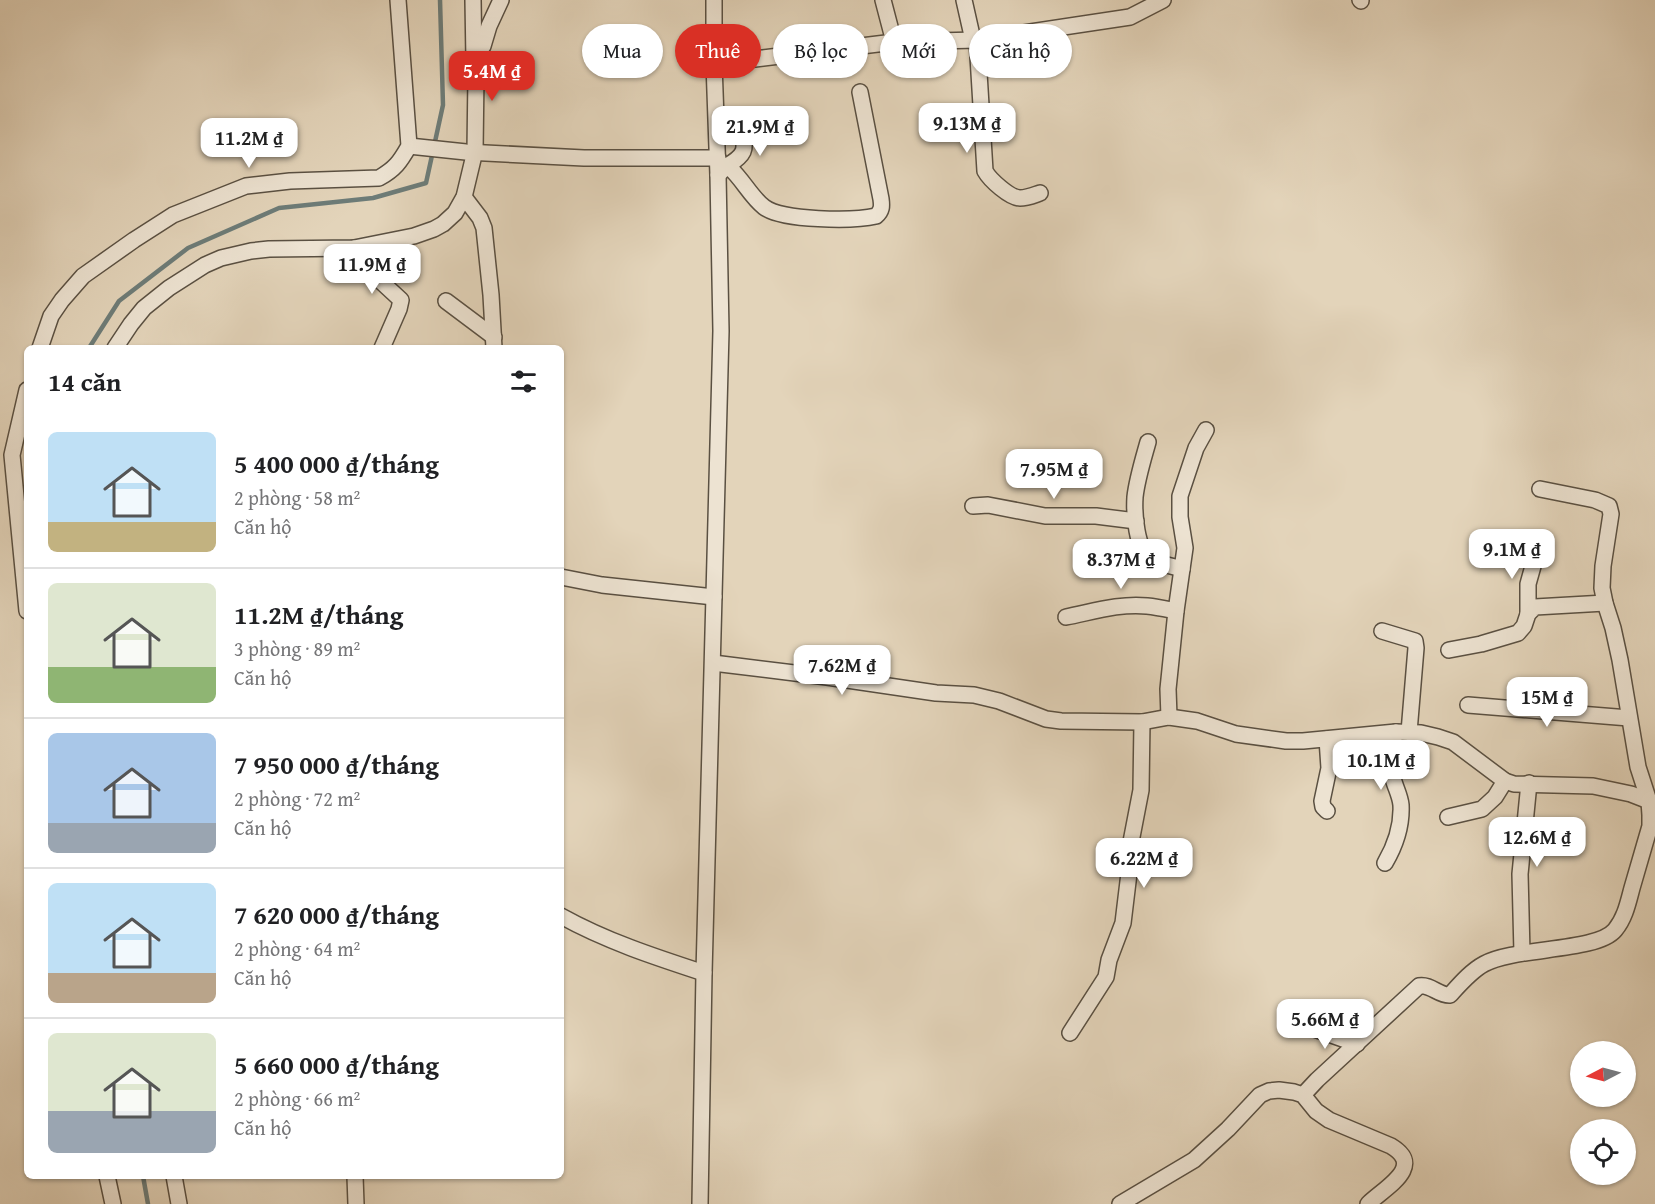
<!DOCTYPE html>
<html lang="vi">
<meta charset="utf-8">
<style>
body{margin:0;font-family:"Gentium Book Plus",serif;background:#f2f2f2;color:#202124;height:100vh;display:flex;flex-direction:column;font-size:22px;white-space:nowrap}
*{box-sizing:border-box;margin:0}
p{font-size:20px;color:#757577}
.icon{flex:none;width:33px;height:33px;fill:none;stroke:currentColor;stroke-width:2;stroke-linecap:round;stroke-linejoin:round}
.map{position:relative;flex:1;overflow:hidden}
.sheet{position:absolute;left:24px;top:345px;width:540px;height:834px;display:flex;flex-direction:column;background:#fff;border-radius:9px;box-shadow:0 2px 4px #0004}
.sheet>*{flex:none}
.guide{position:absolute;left:582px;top:24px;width:570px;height:54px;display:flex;gap:12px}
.needle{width:39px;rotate:264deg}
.buttons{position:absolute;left:1570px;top:1041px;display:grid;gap:12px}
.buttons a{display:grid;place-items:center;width:66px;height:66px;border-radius:50%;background:#fff;box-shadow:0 2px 4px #0004;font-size:30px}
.price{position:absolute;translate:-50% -51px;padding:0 14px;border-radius:12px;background:#fff;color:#222;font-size:20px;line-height:39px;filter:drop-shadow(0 2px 3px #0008)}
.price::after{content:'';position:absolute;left:50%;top:36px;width:18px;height:14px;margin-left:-9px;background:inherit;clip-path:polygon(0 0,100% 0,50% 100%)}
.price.selected{background:#d93025;color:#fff}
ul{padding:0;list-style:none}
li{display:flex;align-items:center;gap:18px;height:150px;padding:0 24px}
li+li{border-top:2px solid #e0e0e0}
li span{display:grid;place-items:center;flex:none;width:168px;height:120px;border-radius:9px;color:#555}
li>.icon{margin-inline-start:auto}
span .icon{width:72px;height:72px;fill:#fffc;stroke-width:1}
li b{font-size:26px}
h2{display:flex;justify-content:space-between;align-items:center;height:72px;padding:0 24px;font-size:26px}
.tag{padding:0 21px;border-radius:27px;background:#fff;box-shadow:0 2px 4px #0004;font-size:21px;line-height:54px}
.tag.selected{background:#d93025;color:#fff}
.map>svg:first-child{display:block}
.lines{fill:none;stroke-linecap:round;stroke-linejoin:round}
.stream{stroke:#6d7c78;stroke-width:4.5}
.minor-casing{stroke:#5a5042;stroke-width:18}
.minor{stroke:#ede3d2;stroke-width:15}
</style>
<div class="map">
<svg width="1655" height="1204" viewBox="0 0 1655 1204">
<rect width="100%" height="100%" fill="#e3d4ba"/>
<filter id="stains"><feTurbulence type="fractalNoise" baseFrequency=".00333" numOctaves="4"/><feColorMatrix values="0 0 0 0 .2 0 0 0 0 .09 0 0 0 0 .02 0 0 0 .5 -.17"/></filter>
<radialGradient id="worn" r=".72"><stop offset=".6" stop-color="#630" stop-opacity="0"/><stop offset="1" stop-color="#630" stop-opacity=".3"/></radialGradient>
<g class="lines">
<g class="stream">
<path d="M89 348 119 301 188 248 279 208 373 198 426 183 443 105 440 0"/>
<path d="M143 1176 148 1204"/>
</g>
<defs>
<g id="minor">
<path d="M473 0 474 61"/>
<path d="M883 0 894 42"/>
<path d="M964 0 973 40"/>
<path d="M1360 0 1361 1"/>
<path d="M977 40 985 171C990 180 1010 198 1020 198 1027 198 1034 195 1040 193"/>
<path d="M714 64 894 42 977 40 1130 17 1163 0"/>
<path d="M409 146 466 152 584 158H718"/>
<path d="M727 166C750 152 744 148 742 123"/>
<path d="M718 175 727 166 730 168C743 180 751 197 764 207 782 221 854 221 876 216 882 211 882 206 881 199L860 92"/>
<path d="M464 197 480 218 484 228 491 295 494 348"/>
<path d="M354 248 361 263 401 300 399 309 382 348"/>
<path d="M446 301 494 337"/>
<path d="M40 348 51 316 62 300 83 276 134 240 173 215 246 186 290 181 379 178C395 169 400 162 409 146L398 0"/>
<path d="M115 348 131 324 144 308 169 288 205 265 221 258 251 251 269 249 354 248 414 236 434 229 443 224 455 213 464 197 475 151 476 75 474 61 483 46 489 26 501 0"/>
<path d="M27 390 12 455 27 611"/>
<path d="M1148 442C1143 460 1137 479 1135 497 1134 513 1136 550 1151 559 1159 564 1172 566 1182 569"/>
<path d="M973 506 988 505 1045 516H1096L1136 521"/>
<path d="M1498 547 1532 552 1535 559 1528 584V614"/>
<path d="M561 577 602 585 714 597"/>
<path d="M1066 617C1092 612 1120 603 1147 606 1157 607 1166 609 1176 611"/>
<path d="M1382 631 1415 641 1416 648 1409 732"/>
<path d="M1449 650 1481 644 1518 633 1524 626 1528 614 1535 607 1605 603"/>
<path d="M713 663 827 677 936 693 974 695 999 701 1046 719 1061 721 1142 722 1169 717 1197 721 1236 734 1286 741H1303L1396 732 1421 733 1438 737 1453 742 1505 781 1514 784 1593 786 1631 794 1649 801"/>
<path d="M1468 705 1629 718"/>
<path d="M1169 717 1168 689 1171 660 1176 611 1185 548 1180 517V496L1196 448 1206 430"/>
<path d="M1327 811 1323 807 1322 801 1329 768 1327 739"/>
<path d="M1448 817 1482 809 1495 797 1505 781"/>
<path d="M1385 863C1395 846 1402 825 1401 805 1400 795 1395 787 1393 778 1390 763 1391 745 1396 732"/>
<path d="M561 916C606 941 655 957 704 973"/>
<path d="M1522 953 1520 874 1529 783"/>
<path d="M1303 1025 1357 1044"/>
<path d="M1070 1033 1106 977 1109 960 1123 923 1130 865V847L1141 790 1142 722"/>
<path d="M1303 1095 1317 1080 1419 986C1431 984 1439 996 1450 995 1460 984 1471 971 1484 964 1514 947 1597 952 1615 930 1625 918 1628 903 1632 888 1638 867 1644 847 1650 826V815L1649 801 1638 767 1620 660 1613 628 1605 603 1602 588 1603 566 1611 514 1609 506 1595 500 1540 489"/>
<path d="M107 1176 113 1204"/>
<path d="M174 1176 179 1204"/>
<path d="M355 1176 356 1204"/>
<path d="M700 1204 704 973 721 331 718 175 714 64V0"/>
<path d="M1120 1204 1194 1160 1228 1129 1260 1095 1269 1091 1279 1090 1294 1092 1303 1095 1316 1111 1329 1120 1391 1146C1426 1167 1384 1188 1368 1204"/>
</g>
</defs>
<use href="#minor" class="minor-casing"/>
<use href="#minor" class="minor"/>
</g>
<rect width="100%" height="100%" filter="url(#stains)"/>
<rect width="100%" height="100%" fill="url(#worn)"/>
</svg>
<div class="buttons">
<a><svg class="needle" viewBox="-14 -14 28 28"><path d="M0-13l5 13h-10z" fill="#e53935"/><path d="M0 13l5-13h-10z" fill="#757577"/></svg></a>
<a><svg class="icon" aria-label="locate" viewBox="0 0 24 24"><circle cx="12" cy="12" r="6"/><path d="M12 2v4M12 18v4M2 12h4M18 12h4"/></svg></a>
</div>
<b class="price selected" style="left:492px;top:102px">5.4M ₫</b>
<b class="price" style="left:967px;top:154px">9.13M ₫</b>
<b class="price" style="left:760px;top:157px">21.9M ₫</b>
<b class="price" style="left:249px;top:169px">11.2M ₫</b>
<b class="price" style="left:372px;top:295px">11.9M ₫</b>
<b class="price" style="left:1054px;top:500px">7.95M ₫</b>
<b class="price" style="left:1512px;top:580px">9.1M ₫</b>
<b class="price" style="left:1121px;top:590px">8.37M ₫</b>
<b class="price" style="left:842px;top:696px">7.62M ₫</b>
<b class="price" style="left:1547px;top:728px">15M ₫</b>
<b class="price" style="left:1381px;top:791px">10.1M ₫</b>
<b class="price" style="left:1537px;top:868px">12.6M ₫</b>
<b class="price" style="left:1144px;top:889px">6.22M ₫</b>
<b class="price" style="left:1325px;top:1050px">5.66M ₫</b>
<div class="guide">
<a class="tag">Mua</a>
<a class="tag selected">Thuê</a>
<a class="tag">Bộ lọc</a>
<a class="tag">Mới</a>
<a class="tag">Căn hộ</a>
</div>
<section class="sheet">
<h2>14 căn<svg class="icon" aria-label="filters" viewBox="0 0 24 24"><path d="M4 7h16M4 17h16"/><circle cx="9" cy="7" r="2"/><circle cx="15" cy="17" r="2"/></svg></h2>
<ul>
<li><span style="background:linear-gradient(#bfe0f5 75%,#c2b280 0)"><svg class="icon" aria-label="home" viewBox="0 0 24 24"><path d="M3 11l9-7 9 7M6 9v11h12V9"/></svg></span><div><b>5 400 000 ₫/tháng</b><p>2 phòng · 58 m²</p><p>Căn hộ</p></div></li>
<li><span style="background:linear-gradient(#dfe7d0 70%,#8fb573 0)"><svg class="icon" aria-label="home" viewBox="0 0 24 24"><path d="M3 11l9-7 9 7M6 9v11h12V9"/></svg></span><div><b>11.2M ₫/tháng</b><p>3 phòng · 89 m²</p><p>Căn hộ</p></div></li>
<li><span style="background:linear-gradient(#a9c7e8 75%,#9aa5b1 0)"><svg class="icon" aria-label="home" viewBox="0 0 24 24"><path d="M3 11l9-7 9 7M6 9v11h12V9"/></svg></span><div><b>7 950 000 ₫/tháng</b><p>2 phòng · 72 m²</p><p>Căn hộ</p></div></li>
<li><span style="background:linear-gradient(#bfe0f5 75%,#b9a48a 0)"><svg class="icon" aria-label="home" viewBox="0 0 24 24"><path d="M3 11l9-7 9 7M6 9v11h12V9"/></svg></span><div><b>7 620 000 ₫/tháng</b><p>2 phòng · 64 m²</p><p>Căn hộ</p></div></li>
<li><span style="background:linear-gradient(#dfe7d0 65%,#9aa5b1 0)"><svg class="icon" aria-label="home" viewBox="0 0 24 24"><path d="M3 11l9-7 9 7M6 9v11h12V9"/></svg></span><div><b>5 660 000 ₫/tháng</b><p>2 phòng · 66 m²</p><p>Căn hộ</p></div></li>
</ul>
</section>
</div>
